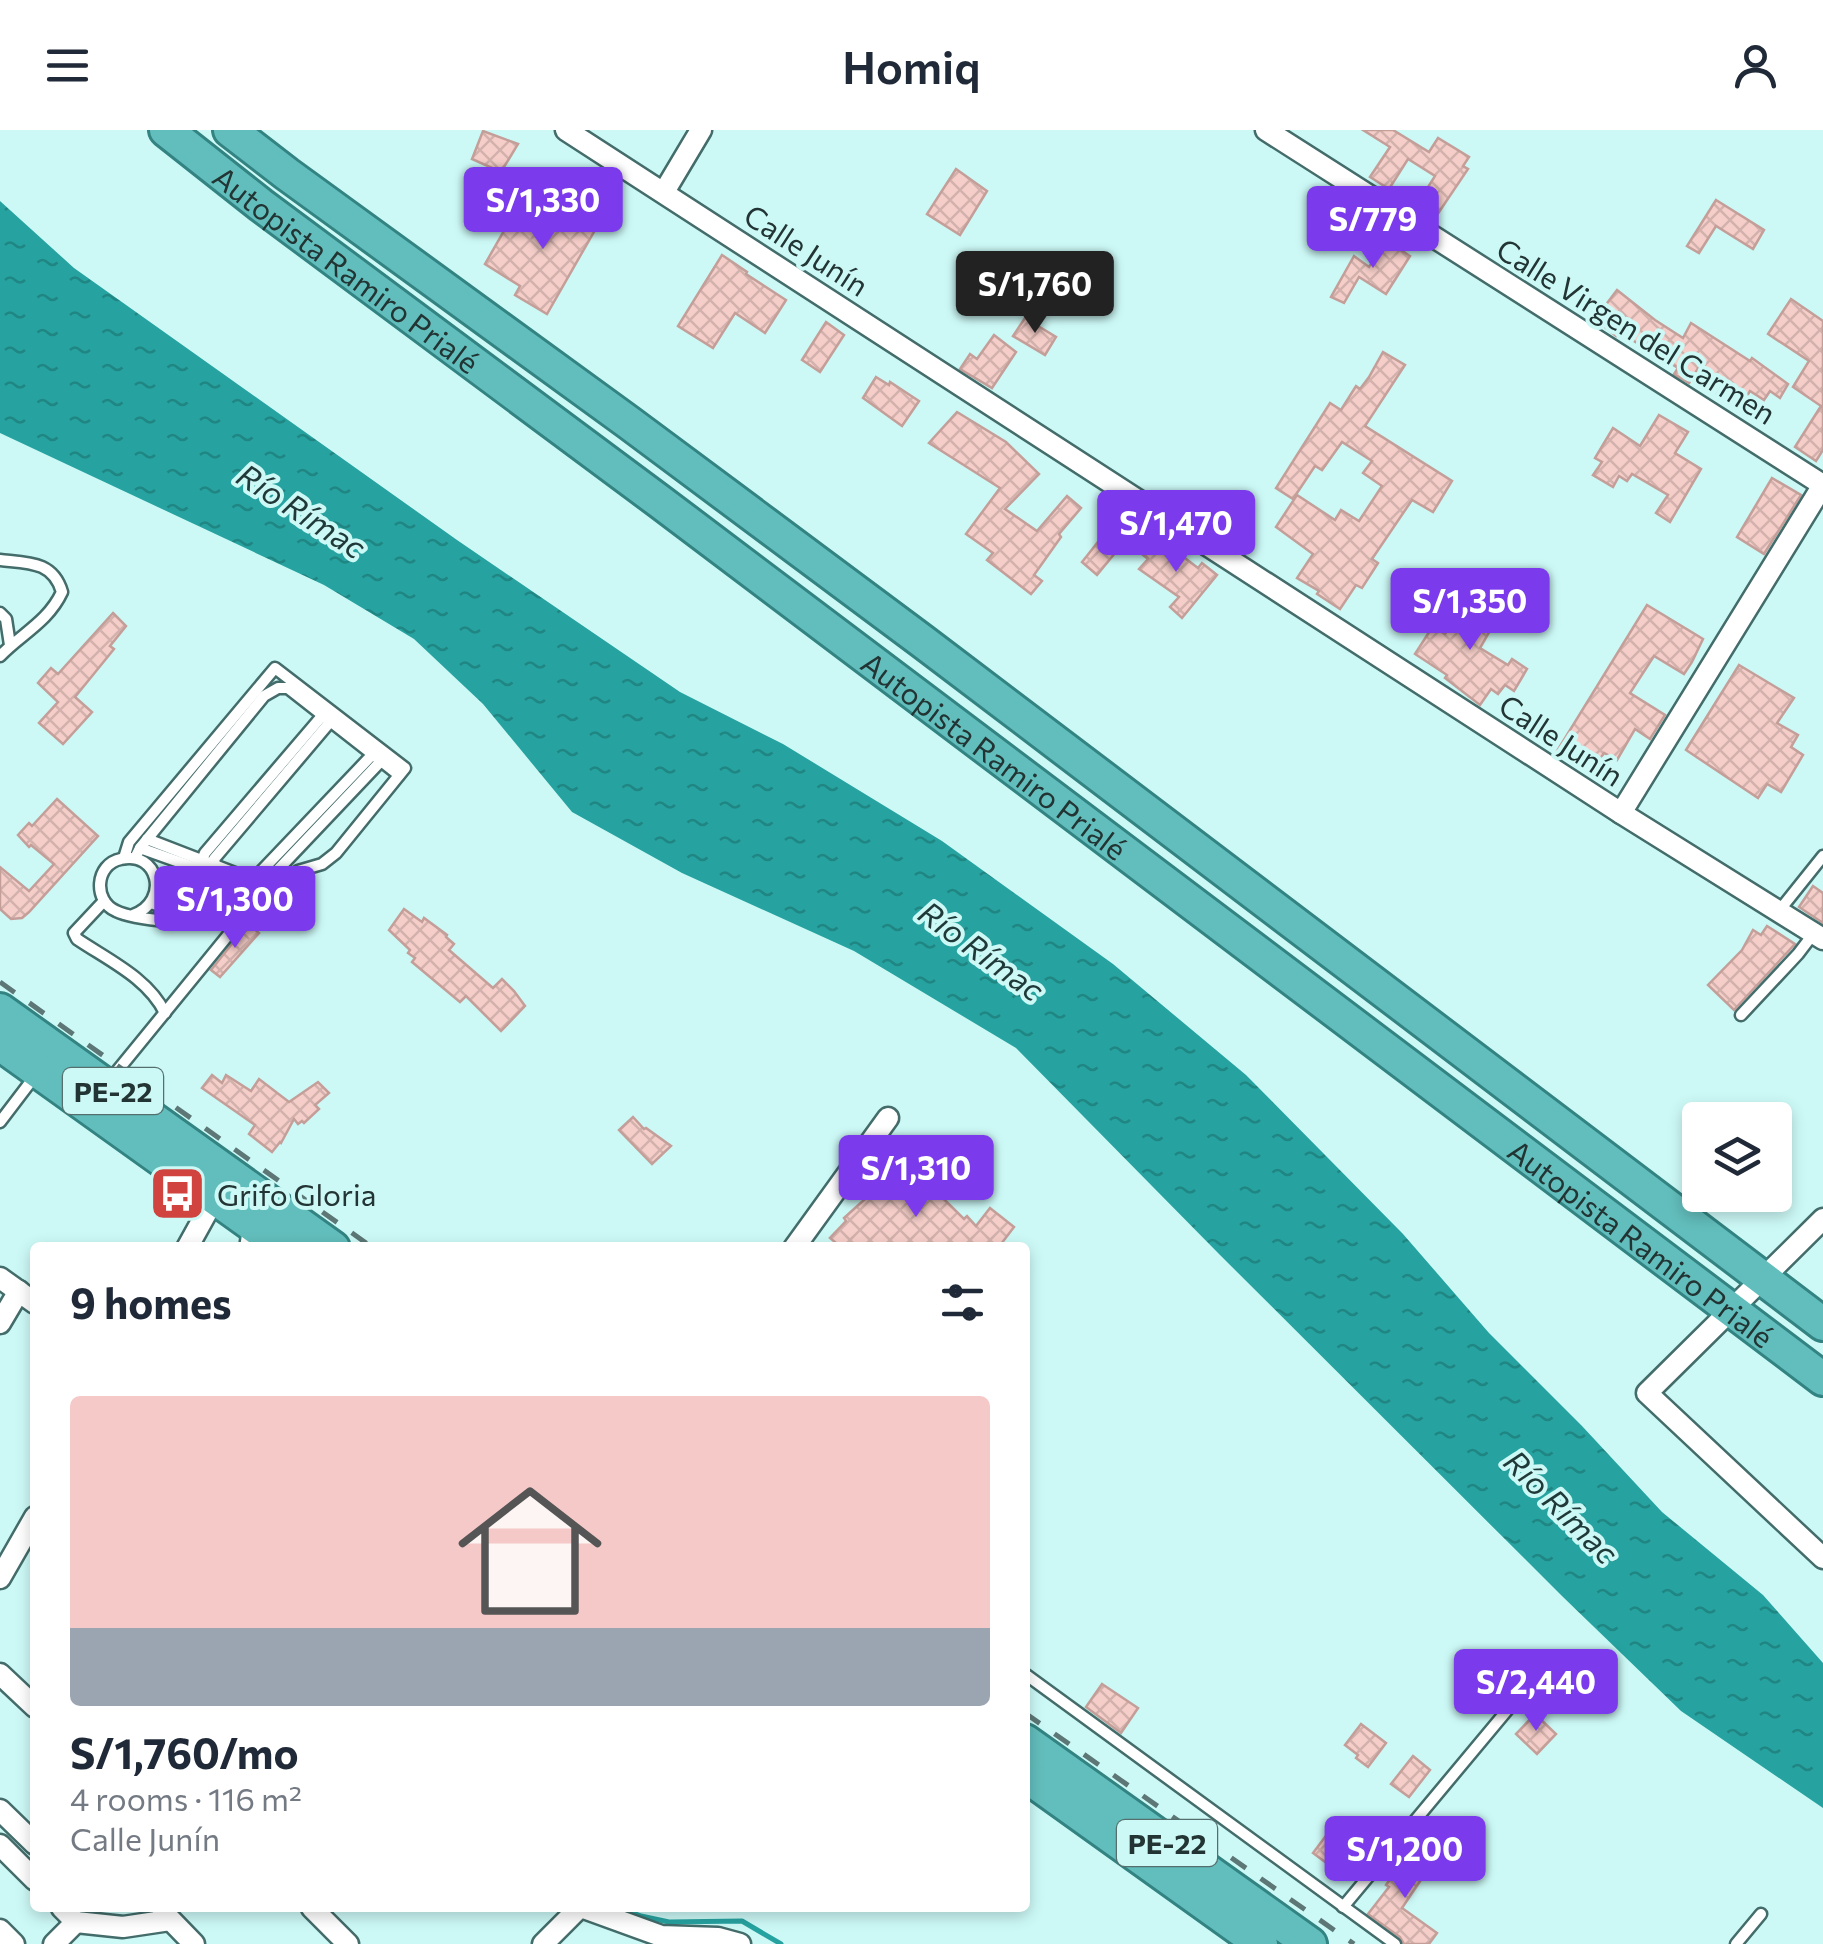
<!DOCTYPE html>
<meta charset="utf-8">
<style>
body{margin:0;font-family:Commissioner,sans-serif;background:#f6f6f7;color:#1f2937;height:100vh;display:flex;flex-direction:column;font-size:38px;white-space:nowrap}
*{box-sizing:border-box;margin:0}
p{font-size:32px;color:#747a83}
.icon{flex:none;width:55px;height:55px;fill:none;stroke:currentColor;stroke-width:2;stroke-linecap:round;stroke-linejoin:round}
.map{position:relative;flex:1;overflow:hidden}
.side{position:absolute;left:30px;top:1112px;width:1000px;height:670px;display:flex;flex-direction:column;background:#fff;border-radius:10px;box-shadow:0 5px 15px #0003}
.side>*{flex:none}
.fabs{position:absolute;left:1682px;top:972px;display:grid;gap:20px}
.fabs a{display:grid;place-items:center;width:110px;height:110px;border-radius:10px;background:#fff;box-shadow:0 5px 15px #0003;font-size:50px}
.price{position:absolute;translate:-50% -85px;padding:0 22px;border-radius:10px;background:#7c3aed;color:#fff;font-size:32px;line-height:65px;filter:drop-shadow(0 2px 5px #0008)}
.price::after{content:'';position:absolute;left:50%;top:60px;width:30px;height:22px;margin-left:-15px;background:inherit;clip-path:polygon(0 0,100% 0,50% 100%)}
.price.on{background:#222;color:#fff}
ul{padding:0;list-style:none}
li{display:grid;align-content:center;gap:20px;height:530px;padding:0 40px}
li+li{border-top:2px solid #e0e1e3}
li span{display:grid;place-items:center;height:310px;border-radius:10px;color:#555}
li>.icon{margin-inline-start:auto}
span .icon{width:180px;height:180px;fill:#fffc;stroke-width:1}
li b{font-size:42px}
h2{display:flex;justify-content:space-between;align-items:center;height:120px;padding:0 40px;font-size:42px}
header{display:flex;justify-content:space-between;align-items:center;height:130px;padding:0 40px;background:#fff;font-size:45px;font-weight:600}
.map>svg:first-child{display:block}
.water{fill:url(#water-ripples)}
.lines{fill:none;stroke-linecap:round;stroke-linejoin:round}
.stream{stroke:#26a3a0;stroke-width:5}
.building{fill:url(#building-cross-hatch);stroke:#c49e99;stroke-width:2.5}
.service-casing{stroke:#436c6a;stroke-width:15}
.minor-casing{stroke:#436c6a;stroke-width:25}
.trunk-casing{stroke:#328381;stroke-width:38}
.service{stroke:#fff;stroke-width:10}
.minor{stroke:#fff;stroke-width:20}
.trunk{stroke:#62bebc;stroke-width:32}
.rail{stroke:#5c7776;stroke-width:5;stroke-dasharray:18 18;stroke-linecap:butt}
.labels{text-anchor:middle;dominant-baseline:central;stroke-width:8;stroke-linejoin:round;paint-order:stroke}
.shield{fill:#ccf9f6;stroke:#556f6e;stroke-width:2.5}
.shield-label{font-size:28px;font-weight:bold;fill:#223433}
.street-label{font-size:30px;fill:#223433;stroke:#ccf9f6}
.poi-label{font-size:30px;fill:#223433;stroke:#ccf9f6;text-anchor:start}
.water-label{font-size:32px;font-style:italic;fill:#1f3938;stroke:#ccf9f6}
</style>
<header><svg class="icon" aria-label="menu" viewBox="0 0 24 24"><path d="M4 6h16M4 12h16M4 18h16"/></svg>Homiq<svg class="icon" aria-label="person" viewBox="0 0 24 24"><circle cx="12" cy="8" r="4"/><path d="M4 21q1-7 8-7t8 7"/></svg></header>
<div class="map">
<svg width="1823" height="1814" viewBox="0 0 1823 1814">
<defs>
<pattern id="water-ripples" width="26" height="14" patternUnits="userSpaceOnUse" patternTransform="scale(2.5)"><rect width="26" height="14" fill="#26a3a0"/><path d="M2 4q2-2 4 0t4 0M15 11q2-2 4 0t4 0" fill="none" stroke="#208683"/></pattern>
<pattern id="building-cross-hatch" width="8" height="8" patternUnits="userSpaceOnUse" patternTransform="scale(2.5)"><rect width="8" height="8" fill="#f6cec9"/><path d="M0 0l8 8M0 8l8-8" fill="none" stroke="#d3b2ad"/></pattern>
</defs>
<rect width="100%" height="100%" fill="#ccf9f6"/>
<path class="water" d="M0 71 74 138 457 410 680 562 783 614 942 711 1113 834 1246 945 1403 1104 1489 1203 1582 1296 1662 1382 1763 1465 1823 1533V1678L1681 1581 1563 1467 1220 1125 1016 918 854 821 682 743 572 682 483 574 414 509 324 455 0 303Z"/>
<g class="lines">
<g class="stream">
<path d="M84 1778 97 1786"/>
<path d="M620 1778 641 1786 669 1792 742 1791 781 1814"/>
</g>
</g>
<g class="building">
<path d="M1363 0H1393L1429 22 1438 8 1469 27 1463 36 1468 39 1437 85 1418 73 1435 46 1408 29 1389 59 1370 47 1390 17Z"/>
<path d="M483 1 518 14 501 42 472 29Z"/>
<path d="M956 39 987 61 960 105 927 84Z"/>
<path d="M582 45 595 52 574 85 595 100 547 184 515 165 520 156 485 134 513 85 548 106Z"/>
<path d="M1716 70 1764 100 1753 119 1716 96 1699 123 1687 116Z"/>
<path d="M1386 110 1410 126 1386 164 1359 147 1344 173 1331 167 1354 126 1369 137Z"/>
<path d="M722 125 747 142 746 144 786 170 765 203 735 183 713 218 678 196Z"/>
<path d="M1617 160 1655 190 1683 208 1691 193 1750 231 1752 228 1788 254 1780 268 1770 261 1764 270 1750 261 1740 277 1717 264 1724 253 1700 235 1689 253 1674 244 1678 238 1619 202 1616 206 1595 189Z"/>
<path d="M1791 169 1823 191V320L1816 331 1795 317 1821 276 1793 257 1809 231 1768 204Z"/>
<path d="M1025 188 1056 207 1045 225 1013 206Z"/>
<path d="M826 192 844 205 820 242 802 230Z"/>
<path d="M994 205 1016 222 992 258 960 239 970 224 977 229Z"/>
<path d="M1383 222 1405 235 1365 296 1452 351 1433 382 1412 370 1372 429 1378 433 1362 458 1356 455 1340 479 1317 464 1319 461 1297 448 1313 424 1276 397 1297 365 1335 390 1341 380 1359 391 1382 356 1363 343 1372 331 1342 312 1322 340 1315 336 1293 369 1276 358 1330 273 1341 280 1356 256 1360 259 1369 247Z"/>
<path d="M876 247 889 255 890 252 919 271 902 296 863 268Z"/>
<path d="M957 282 1006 312 1039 344 1005 379 1037 401 1067 366 1081 378 1059 404 1061 407 1034 445 1042 451 1031 464 987 430 993 423 966 404 1000 358 929 313Z"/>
<path d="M1659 285 1688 302 1675 323 1701 339 1670 392 1656 383 1668 365 1632 344 1627 351 1619 346 1613 357 1593 345 1602 332 1595 328 1613 298 1640 316Z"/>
<path d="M1772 348 1801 365 1764 424 1737 407Z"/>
<path d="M1109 398 1125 411 1097 445 1082 432Z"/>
<path d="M1156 406 1198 438 1202 433 1217 445 1182 488 1170 477 1179 467 1139 439 1148 429 1142 424Z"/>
<path d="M1473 460 1499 477 1486 496 1491 499 1480 518 1508 535 1512 529 1527 539 1514 561 1505 555 1498 564 1491 559 1480 575 1445 548 1447 545 1415 524 1433 496 1445 504Z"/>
<path d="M1647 475 1703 509 1692 532 1684 544 1654 526 1630 563 1665 585 1650 609 1635 599 1617 630 1604 623 1591 643 1557 621Z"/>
<path d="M113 483 126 496 110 516 114 519 75 567 92 582 63 614 39 593 58 572 38 553 51 538 58 544Z"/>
<path d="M1739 535 1794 568 1777 593 1798 605 1791 617 1803 625 1781 662 1767 654 1758 668 1686 620Z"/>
<path d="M57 669 98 706 29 782 22 788 11 789 0 779V737L29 761 54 734 31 715 29 717 18 705 29 693 32 696Z"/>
<path d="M1813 756 1823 763V793L1799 777Z"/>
<path d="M404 779 422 792 424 788 447 805 446 807 454 814 449 820 493 858 502 849 514 861 525 876 501 901 466 866 460 872 412 832 415 828 408 823 410 820 389 800Z"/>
<path d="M251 796 259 803 220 847 211 840 235 810Z"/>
<path d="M1767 796 1795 814 1734 880 1708 855 1742 820 1753 800 1761 805Z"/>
<path d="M212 945 222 953 226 945 251 961 259 949 289 972 318 952 329 963 315 975 319 979 304 993 302 991 298 994 294 989 281 1013 280 1012 272 1022 249 1004 255 995 202 958Z"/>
<path d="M633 987 644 999 646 998 671 1016 652 1034 619 1000Z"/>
<path d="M906 1032 964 1089 967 1086 976 1096 990 1078 1014 1097 998 1118H842L830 1108 846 1091 844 1088Z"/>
<path d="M1102 1554 1138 1578 1121 1603 1086 1577Z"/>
<path d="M1535 1584 1556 1604 1537 1624 1516 1604Z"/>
<path d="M1361 1594 1386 1613 1368 1637 1356 1628 1358 1625 1345 1615Z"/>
<path d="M1413 1626 1430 1640 1409 1667 1391 1654Z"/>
<path d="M1328 1703 1346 1717 1352 1708 1369 1719 1348 1749 1313 1723Z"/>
<path d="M1416 1716 1435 1729 1402 1778 1437 1803 1429 1814H1404L1400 1807 1368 1784 1389 1757 1386 1755 1399 1736 1401 1737Z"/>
</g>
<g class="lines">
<defs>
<g id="service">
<path d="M0 430C28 433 53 431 62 462 48 492 21 504 0 526"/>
<path d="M0 483 6 489 10 515"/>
<path d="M147 709 253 750"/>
<path d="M140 718 246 756"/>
<path d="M135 728 140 718 264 566 278 558H288L399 645"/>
<path d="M202 730 205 723 322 586"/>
<path d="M215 735 214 729 330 592"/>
<path d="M104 771 74 803 77 809C108 830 148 848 165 883"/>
<path d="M151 773C172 782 211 788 230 774L372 625"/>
<path d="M1779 781 1823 726"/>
<path d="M133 785C171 771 158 720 121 729 95 734 93 771 116 781 134 790 202 796 223 791 228 790 232 787 236 784L381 631"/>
<path d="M1741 885 1798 824 1814 803"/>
<path d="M109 951 229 804 298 741 322 734 336 723 405 638 275 538 129 712 124 728"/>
<path d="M0 992 35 946"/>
<path d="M245 1118 248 1098"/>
<path d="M1025 1544 1395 1814"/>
<path d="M1343 1777 1529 1554"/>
<path d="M1736 1814 1761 1784"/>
</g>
<g id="minor">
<path d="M566 0 1621 683 1823 809"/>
<path d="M1266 0 1823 355"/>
<path d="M664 62 701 0"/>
<path d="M1621 683 1823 355"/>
<path d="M1823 1089 1647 1263 1823 1428"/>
<path d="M187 1118 218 1062"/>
<path d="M794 1118 888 988"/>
<path d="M0 1148 35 1173"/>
<path d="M0 1193 19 1161"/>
<path d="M0 1448 35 1387"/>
<path d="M0 1544 35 1577"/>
<path d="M0 1680 35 1714"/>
<path d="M0 1715 35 1750"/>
<path d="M62 1778 76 1792 123 1797 170 1790"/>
<path d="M312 1778 348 1814"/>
<path d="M584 1778 661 1806 718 1808 740 1814"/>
<path d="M163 1782 194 1814"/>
<path d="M0 1800 14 1814"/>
<path d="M54 1814 76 1792"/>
<path d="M543 1814 579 1778"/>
</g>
<g id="trunk">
<path id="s1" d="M166 0 261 75 659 371 1823 1249"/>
<path d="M230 0 287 44 628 292 922 511 1823 1194"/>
<path d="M0 880 333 1118"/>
<path d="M0 914 285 1118"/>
<path d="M1025 1611 1310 1814"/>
<path d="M1025 1645 1261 1814"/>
</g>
</defs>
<use href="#service" class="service-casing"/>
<use href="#minor" class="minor-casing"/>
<use href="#trunk" class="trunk-casing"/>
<use href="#service" class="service"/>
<use href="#minor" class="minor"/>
<use href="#trunk" class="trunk"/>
<g class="rail">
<path d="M0 852 373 1118"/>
<path d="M1025 1583 1354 1814"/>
</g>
</g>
<defs>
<symbol id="bus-square" viewBox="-11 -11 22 22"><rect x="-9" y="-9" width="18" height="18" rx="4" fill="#d1433e" stroke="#ccf9f6"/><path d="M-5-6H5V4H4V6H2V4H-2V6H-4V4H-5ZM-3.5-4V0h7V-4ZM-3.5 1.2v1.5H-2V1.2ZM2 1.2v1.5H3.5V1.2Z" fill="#fff"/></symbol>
</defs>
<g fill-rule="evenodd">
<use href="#bus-square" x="146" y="1032" width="63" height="63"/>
</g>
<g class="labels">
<g class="shield">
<rect x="63" y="938" width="100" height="46" rx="8"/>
<rect x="1117" y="1690" width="100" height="46" rx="8"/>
</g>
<g class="shield-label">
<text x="113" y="961">PE-22</text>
<text x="1167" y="1713">PE-22</text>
</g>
<g class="street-label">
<text transform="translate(807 119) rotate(33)">Calle Junín</text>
<text stroke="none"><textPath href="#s1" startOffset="228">Autopista Ramiro Prialé</textPath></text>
<text transform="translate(1637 200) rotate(32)">Calle Virgen del Carmen</text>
<text transform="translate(1562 609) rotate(33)">Calle Junín</text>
<text stroke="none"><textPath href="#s1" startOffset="1038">Autopista Ramiro Prialé</textPath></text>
<text stroke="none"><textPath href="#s1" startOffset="1848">Autopista Ramiro Prialé</textPath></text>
</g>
<g class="poi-label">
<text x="217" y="1063">Grifo Gloria</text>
</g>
<g class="water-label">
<text transform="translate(302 380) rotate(33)">Río Rímac</text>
<text transform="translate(982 820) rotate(36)">Río Rímac</text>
<text transform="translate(1562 1376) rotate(45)">Río Rímac</text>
</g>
</g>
</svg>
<div class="fabs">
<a><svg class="icon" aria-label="layers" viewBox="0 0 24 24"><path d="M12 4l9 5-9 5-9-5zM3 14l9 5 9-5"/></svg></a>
</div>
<b class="price" style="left:543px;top:122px">S/1,330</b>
<b class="price" style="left:1373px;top:141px">S/779</b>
<b class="price on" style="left:1035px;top:206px">S/1,760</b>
<b class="price" style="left:1176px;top:445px">S/1,470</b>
<b class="price" style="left:1470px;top:523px">S/1,350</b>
<b class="price" style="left:235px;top:821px">S/1,300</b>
<b class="price" style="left:916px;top:1090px">S/1,310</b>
<b class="price" style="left:1536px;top:1604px">S/2,440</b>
<b class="price" style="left:1405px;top:1771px">S/1,200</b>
<section class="side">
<h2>9 homes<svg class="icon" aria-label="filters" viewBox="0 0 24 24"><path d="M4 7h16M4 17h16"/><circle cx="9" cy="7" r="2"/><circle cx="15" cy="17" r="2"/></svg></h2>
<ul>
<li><span style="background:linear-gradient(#f6c9c9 75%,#9aa5b1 0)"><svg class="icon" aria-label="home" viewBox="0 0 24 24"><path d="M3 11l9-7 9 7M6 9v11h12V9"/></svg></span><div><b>S/1,760/mo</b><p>4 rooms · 116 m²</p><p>Calle Junín</p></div></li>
</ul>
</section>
</div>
